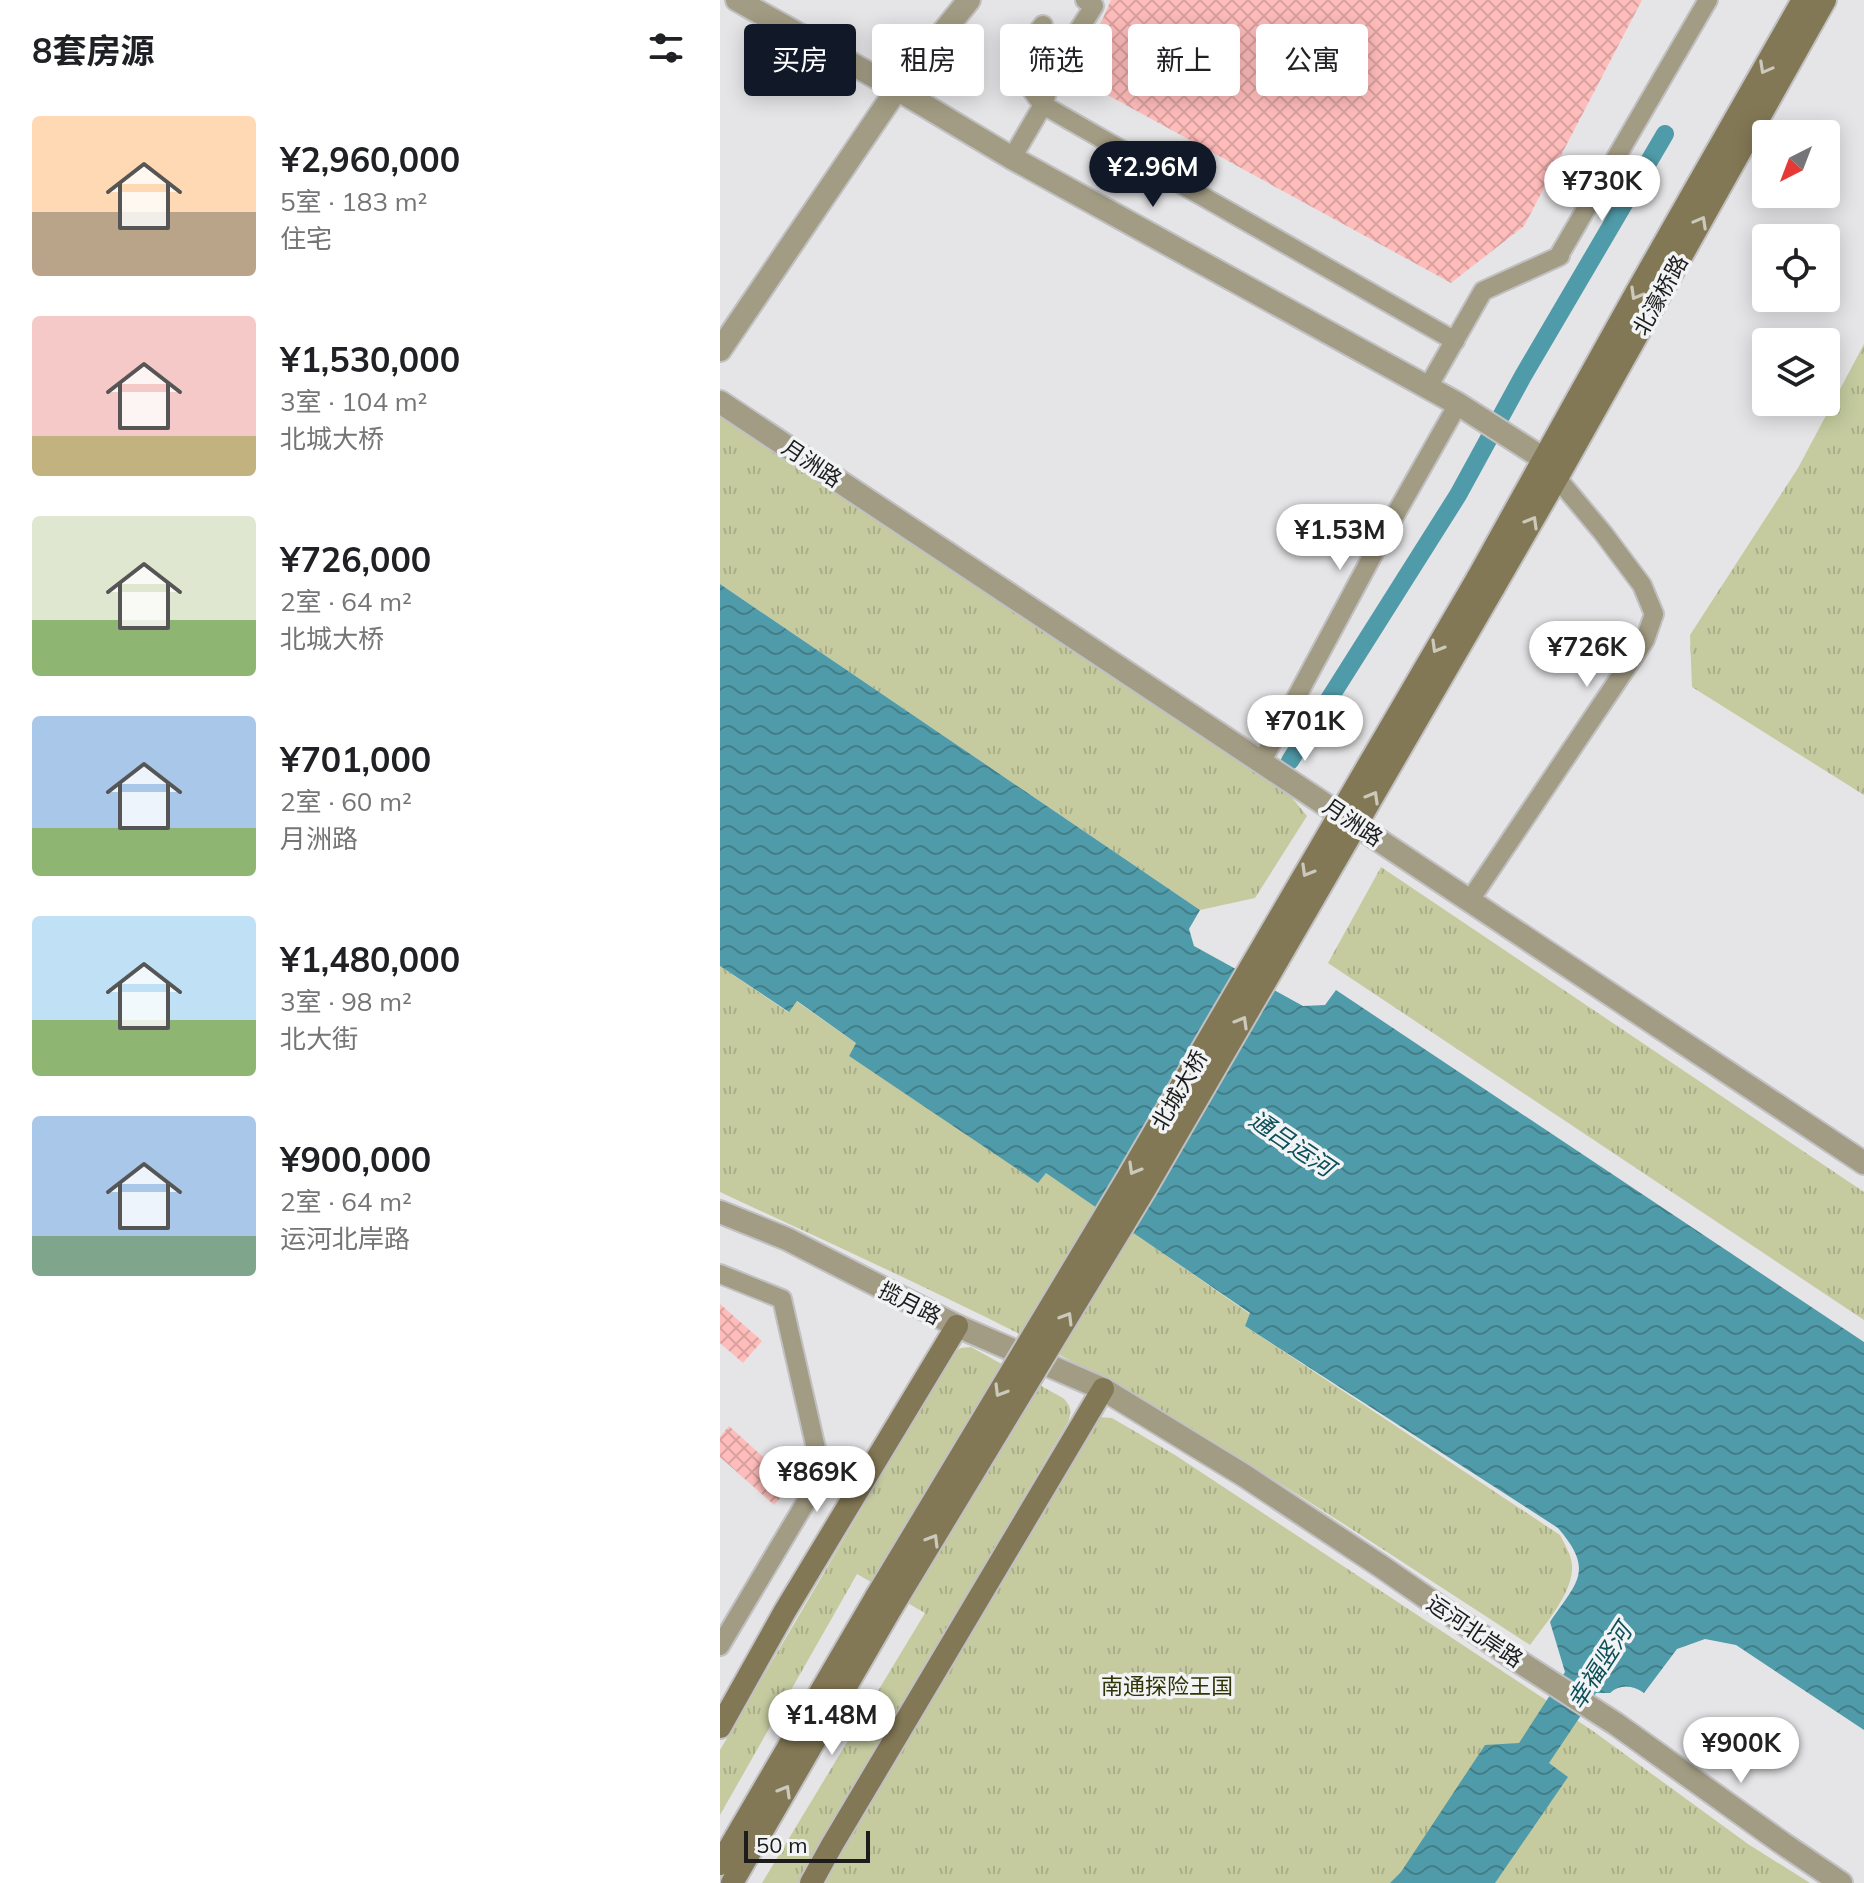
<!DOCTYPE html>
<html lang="zh">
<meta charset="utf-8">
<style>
body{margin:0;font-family:Mulish,"Noto Sans SC",sans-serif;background:#f2f2f2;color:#202124;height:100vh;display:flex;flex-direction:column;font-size:30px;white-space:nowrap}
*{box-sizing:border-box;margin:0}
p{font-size:26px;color:#757577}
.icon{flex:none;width:44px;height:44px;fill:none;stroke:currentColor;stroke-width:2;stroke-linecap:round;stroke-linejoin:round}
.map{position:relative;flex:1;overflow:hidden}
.panel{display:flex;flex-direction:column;background:#fff;width:720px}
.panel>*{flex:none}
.banner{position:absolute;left:24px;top:24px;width:760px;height:72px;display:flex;gap:16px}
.needle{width:52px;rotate:222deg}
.fabs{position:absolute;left:1032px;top:120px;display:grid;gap:16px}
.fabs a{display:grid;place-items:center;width:88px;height:88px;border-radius:8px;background:#fff;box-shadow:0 4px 20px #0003;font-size:40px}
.scale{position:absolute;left:24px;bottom:20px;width:126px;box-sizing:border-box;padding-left:8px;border:4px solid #1c1c1d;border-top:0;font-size:22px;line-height:28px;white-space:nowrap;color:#1c1c1d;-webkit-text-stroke:6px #f2f3f4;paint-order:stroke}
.price{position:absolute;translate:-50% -68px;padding:0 18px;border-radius:28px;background:#fff;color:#222;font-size:26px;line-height:52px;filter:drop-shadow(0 2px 4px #0008)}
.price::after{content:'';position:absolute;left:50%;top:48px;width:24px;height:18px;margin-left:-12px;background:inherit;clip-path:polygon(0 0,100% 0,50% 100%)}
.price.on{background:#111827;color:#fff}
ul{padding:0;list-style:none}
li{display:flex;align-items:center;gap:24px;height:200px;padding:0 32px}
li span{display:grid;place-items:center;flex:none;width:224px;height:160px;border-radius:8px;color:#555}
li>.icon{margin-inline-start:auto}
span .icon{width:96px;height:96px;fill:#fffc;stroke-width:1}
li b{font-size:34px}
h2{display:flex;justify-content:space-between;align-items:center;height:96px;padding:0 32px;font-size:34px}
.pill{padding:0 28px;border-radius:8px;background:#fff;box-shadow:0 4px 20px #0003;font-size:28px;line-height:72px}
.pill.on{background:#111827;color:#fff}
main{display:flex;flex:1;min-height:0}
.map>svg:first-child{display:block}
.grass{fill:url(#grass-tufts)}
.water{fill:url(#water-waves)}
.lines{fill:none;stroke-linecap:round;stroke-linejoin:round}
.canal{stroke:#509ba9;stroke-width:18}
.building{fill:url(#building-cross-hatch)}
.minor-casing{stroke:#c1c1c3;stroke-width:22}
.tertiary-casing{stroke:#c1c1c3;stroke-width:26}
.secondary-casing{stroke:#c1c1c3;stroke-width:26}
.minor{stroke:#a39c84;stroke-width:18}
.tertiary{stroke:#a39c84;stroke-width:22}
.secondary{stroke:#837855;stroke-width:22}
.secondary-bridge-casing{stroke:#c1c1c3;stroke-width:26;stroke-linecap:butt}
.secondary-bridge{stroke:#837855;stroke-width:22}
.oneway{stroke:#cbc8bc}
.labels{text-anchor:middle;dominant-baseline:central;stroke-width:7;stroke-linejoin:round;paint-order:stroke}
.street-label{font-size:22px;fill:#1c1c1d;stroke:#f2f3f4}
.park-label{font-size:22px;fill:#303406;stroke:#f2f3f4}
.water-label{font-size:24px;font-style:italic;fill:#0b4f59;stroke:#f2f3f4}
</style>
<main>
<section class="panel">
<h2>8套房源<svg class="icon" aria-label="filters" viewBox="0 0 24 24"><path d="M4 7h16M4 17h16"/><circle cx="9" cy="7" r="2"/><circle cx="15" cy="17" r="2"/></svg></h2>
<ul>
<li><span style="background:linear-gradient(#ffd9b3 60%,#b9a48a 0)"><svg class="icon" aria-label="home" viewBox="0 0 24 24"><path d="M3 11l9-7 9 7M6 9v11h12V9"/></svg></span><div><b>¥2,960,000</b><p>5室 · 183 m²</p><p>住宅</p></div></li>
<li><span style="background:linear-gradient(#f6c9c9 75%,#c2b280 0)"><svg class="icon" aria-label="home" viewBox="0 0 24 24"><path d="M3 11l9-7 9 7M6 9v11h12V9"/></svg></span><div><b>¥1,530,000</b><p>3室 · 104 m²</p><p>北城大桥</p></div></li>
<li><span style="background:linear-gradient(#dfe7d0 65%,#8fb573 0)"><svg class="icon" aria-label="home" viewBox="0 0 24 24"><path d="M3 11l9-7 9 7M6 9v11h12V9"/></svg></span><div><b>¥726,000</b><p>2室 · 64 m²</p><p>北城大桥</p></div></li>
<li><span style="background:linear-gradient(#a9c7e8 70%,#8fb573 0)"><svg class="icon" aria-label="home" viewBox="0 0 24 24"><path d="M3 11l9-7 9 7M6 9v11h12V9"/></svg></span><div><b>¥701,000</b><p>2室 · 60 m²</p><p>月洲路</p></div></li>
<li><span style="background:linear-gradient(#bfe0f5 65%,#8fb573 0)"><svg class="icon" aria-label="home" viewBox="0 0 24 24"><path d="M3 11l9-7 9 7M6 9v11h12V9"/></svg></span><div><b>¥1,480,000</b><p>3室 · 98 m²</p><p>北大街</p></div></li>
<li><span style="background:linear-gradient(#a9c7e8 75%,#7fa58c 0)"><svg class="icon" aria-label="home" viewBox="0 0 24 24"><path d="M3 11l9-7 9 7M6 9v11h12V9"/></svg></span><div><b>¥900,000</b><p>2室 · 64 m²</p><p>运河北岸路</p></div></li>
</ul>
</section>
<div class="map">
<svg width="1144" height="1883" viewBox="0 0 1144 1883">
<defs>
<pattern id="grass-tufts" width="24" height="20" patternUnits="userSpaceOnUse" patternTransform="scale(2)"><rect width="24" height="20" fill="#c5cb9f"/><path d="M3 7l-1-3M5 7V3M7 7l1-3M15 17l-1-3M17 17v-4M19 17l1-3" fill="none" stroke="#a9ae88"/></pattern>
<pattern id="water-waves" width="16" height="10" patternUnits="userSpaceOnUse" patternTransform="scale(2)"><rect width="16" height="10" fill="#509ba9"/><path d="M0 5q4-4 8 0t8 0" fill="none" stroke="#427e89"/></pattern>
<pattern id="building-cross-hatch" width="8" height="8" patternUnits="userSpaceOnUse" patternTransform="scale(2)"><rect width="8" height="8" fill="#febcba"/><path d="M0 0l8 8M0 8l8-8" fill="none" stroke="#d9a19f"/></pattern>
</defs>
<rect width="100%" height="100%" fill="#e5e5e7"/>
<g class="grass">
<path d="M1144 344V795L972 687 970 635 1078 468Z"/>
<path d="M0 402 542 761 587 816 535 898 480 910 0 584Z"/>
<path d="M661 867 1144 1192V1320L608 963Z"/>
<path d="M0 966 68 1012 76 1001 136 1043 129 1056 319 1182 326 1172 530 1314 525 1326 840 1535C845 1545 851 1554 852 1565 854 1592 825 1624 810 1645 671 1555 533 1462 388 1381 262 1311 130 1253 0 1192Z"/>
<path d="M251 1347 343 1398C351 1406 352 1411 348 1422L78 1883H42L205 1613 137 1574 0 1815V1750L233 1353 241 1348Z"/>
<path d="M378 1417 392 1418 455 1455 873 1731 1028 1844 1090 1883H96Z"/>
</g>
<path class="water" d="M0 584 480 910 469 929 474 946 583 1006 605 1005 616 990 1144 1342V1730L1016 1645 985 1639 957 1649 924 1693C913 1685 900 1684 890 1693H876L829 1763 848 1777 775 1883H670L681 1872 765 1745 799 1743 845 1672 830 1622C857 1582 875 1571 838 1528L525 1326 530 1313 326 1173 318 1183 129 1056 136 1043 77 1001 69 1012 0 966Z"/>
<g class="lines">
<path class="canal" d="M570 761 738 495 803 376 945 134"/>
</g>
<g class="building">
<path d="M391 0H922L804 226 731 283 384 93 368 52Z"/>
<path d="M0 1304 42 1341 23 1363 0 1343Z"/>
<path d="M9 1426 73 1484 54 1505 0 1457V1437Z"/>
</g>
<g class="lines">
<defs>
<g id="minor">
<path d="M323 25C293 61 294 68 323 105L735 341"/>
<path d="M292 158 323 105 336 65 374 6 365 0"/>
<path d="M708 387 763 291 840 256 838 257 988 0"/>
<path d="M542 761 662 538 738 404"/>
<path d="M750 900 925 640 934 614 922 585 883 533 837 478"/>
<path d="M0 1274 62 1299 102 1475 0 1646"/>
</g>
<g id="tertiary">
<path d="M17 0 177 89 292 158 738 404 824 459"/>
<path d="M0 350 177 89 249 0"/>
<path d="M0 402 1144 1163"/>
<path d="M0 1212 67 1239 237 1326 383 1389 525 1476 662 1567 792 1657 896 1724 1062 1843 1121 1883"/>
</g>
<g id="secondary">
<path d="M757 579 916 293 1083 0"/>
<path d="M773 589 837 478 1105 0"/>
<path d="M0 1727 65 1611 237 1326"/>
<path d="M0 1864 156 1597"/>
<path d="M12 1883 172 1607"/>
<path d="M91 1883 112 1845 383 1389"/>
</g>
</defs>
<use href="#minor" class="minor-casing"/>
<use href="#tertiary" class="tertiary-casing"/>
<use href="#secondary" class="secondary-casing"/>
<use href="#minor" class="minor"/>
<use href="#tertiary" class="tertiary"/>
<use href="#secondary" class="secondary"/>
<defs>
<g id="secondary-bridge">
<path d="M156 1597 407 1179 757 579"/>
<path d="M172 1607 425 1189 773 589"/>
</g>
</defs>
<use href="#secondary-bridge" class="secondary-bridge-casing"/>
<use href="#secondary-bridge" class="secondary-bridge"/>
</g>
<defs><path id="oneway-chevron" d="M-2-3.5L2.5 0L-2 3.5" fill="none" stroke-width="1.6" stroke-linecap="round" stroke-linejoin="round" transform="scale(2)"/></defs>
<g class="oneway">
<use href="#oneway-chevron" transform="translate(1045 68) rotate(119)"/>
<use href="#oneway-chevron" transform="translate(981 222) rotate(-61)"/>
<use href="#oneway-chevron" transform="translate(916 294) rotate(120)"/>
<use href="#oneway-chevron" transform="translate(812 522) rotate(-60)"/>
<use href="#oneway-chevron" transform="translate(717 647) rotate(120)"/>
<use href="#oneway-chevron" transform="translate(653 797) rotate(-60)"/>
<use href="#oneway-chevron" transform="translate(587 871) rotate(120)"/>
<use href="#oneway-chevron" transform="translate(522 1022) rotate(-60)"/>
<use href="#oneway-chevron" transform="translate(414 1169) rotate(120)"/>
<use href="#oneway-chevron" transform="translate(347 1318) rotate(-59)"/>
<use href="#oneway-chevron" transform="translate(280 1391) rotate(121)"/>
<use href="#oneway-chevron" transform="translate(213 1540) rotate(-59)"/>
<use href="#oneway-chevron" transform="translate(65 1791) rotate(-60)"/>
</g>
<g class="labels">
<g class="street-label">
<text transform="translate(940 295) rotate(-61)">北濠桥路</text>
<text transform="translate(92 463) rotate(34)">月洲路</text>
<text transform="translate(633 822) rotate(34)">月洲路</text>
<text transform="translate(459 1090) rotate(-60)">北城大桥</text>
<text transform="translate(190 1303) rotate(27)">揽月路</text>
<text transform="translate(755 1631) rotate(34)">运河北岸路</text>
</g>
<g class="park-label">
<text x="447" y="1686">南通探险王国</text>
</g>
<g class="water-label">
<text transform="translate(572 1143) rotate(34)">通吕运河</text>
<text transform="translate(879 1666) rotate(-57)">幸福竖河</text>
</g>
</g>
</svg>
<div class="fabs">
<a><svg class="needle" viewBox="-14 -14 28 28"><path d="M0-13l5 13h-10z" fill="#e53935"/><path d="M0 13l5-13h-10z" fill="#757577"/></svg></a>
<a><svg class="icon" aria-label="locate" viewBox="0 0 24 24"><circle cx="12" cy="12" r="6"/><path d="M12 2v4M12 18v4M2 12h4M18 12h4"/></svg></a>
<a><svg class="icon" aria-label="layers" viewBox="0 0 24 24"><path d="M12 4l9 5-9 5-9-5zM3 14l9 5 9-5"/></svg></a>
</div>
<div class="scale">50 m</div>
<b class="price on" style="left:433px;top:209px">¥2.96M</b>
<b class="price" style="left:882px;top:223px">¥730K</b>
<b class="price" style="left:620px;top:572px">¥1.53M</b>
<b class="price" style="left:867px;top:689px">¥726K</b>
<b class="price" style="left:585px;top:763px">¥701K</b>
<b class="price" style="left:97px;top:1514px">¥869K</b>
<b class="price" style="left:112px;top:1757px">¥1.48M</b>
<b class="price" style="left:1021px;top:1785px">¥900K</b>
<div class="banner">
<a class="pill on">买房</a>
<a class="pill">租房</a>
<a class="pill">筛选</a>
<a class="pill">新上</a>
<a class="pill">公寓</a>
</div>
</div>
</main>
